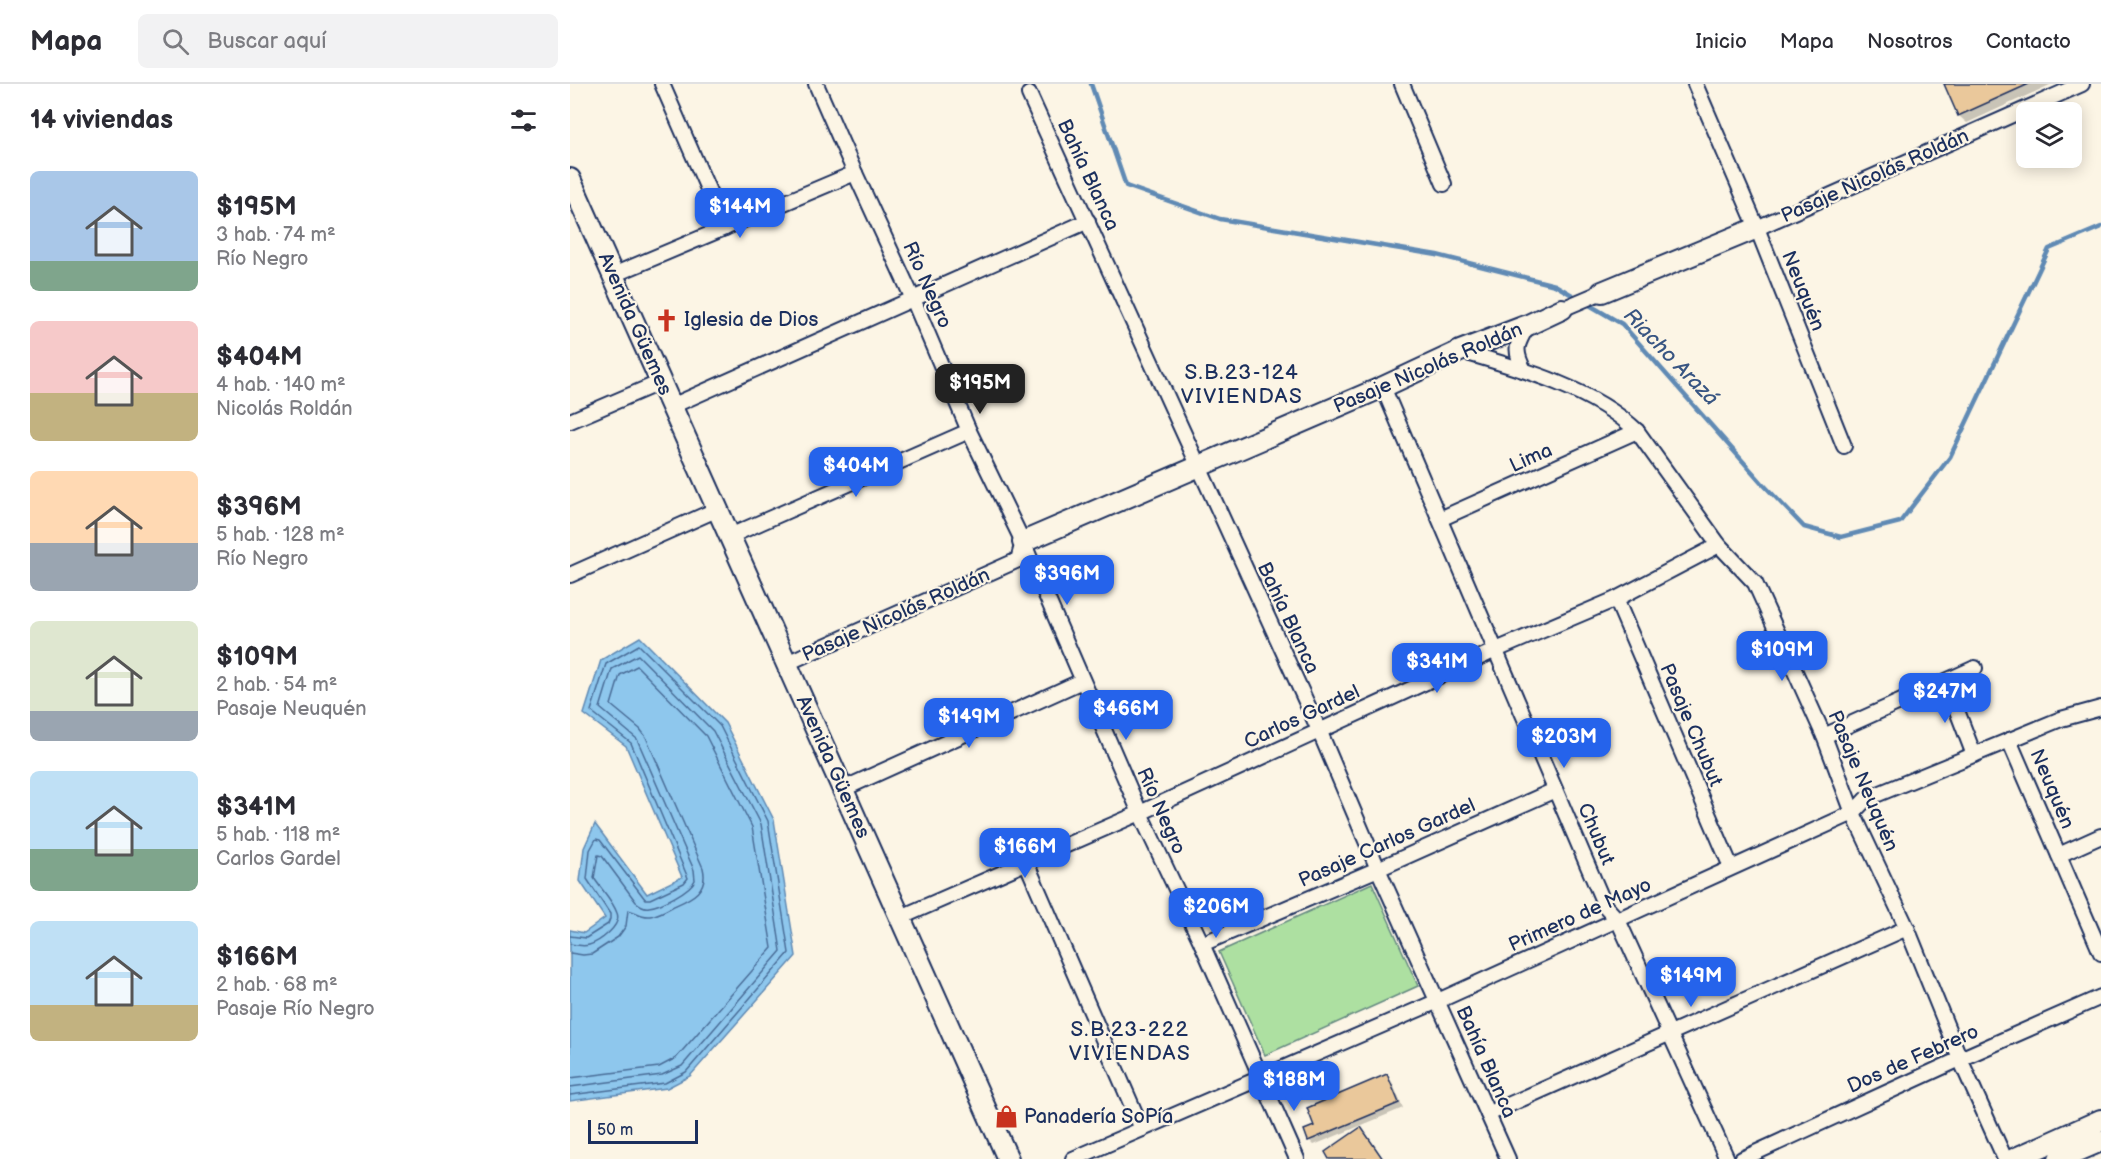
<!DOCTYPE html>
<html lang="es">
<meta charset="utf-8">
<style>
body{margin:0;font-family:"Balsamiq Sans",sans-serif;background:#f2f2f3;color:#2b2b33;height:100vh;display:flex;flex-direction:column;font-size:22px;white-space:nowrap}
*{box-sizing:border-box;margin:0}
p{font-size:20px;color:#7c7c81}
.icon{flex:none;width:33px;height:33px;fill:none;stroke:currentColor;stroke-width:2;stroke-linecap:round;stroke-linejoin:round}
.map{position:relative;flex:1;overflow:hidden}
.details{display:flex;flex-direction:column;background:#fff;width:570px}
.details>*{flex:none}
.fabs{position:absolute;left:1446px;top:18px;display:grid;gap:12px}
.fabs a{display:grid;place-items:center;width:66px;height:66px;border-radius:9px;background:#fff;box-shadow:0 3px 15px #0003;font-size:30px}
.scale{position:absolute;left:18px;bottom:15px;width:110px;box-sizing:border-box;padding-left:6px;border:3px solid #1b2f5e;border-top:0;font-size:16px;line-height:21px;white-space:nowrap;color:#1b2f5e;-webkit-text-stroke:4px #fcf5e5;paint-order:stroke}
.price{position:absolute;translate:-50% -51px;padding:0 14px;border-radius:12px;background:#2563eb;color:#fff;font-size:20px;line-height:39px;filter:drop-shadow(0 2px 3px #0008)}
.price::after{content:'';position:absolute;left:50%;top:36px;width:18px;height:14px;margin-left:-9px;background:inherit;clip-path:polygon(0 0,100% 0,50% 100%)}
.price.on{background:#222;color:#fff}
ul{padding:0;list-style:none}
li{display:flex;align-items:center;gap:18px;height:150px;padding:0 30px}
li span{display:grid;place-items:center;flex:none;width:168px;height:120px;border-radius:9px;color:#555}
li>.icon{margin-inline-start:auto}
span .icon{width:72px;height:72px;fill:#fffc;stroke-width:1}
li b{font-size:26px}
h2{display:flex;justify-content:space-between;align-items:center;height:72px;padding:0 30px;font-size:26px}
header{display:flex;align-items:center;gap:36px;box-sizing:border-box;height:84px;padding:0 30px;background:#fff;border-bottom:2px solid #e1e1e2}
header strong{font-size:28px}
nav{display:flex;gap:33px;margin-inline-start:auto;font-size:21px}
.search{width:420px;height:54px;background:#f2f2f3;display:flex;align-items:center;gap:15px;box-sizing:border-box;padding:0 21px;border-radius:9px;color:#7c7c81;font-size:22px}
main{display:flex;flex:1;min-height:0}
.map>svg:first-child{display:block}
.green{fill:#ade0a1;stroke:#648880;stroke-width:1.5}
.water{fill:#8ec7ed;stroke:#608ab4;stroke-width:1.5}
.shadow{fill:#0003}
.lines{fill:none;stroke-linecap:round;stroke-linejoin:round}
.shore{stroke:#496c97;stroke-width:1.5}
.stream{stroke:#608ab4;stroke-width:4.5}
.building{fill:#eac89b;stroke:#1b2f5e;stroke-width:1.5}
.street-casing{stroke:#1b2f5e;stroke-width:18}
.secondary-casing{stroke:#1b2f5e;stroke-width:24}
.street{stroke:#fcf5e5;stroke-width:14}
.secondary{stroke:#fcf5e5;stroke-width:20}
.labels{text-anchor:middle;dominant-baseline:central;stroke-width:4.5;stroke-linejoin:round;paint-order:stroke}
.street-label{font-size:20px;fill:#1b2f5e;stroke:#fcf5e5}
.poi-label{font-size:20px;fill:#1b2f5e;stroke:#fcf5e5;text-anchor:start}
.water-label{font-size:21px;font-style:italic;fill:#385582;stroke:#fcf5e5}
.neighbourhood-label{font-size:21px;letter-spacing:1.5px;fill:#1b2f5e;stroke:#fcf5e5}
</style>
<header>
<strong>Mapa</strong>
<div class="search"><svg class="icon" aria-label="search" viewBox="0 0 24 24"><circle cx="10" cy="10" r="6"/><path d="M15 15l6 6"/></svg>Buscar aquí</div>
<nav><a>Inicio</a><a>Mapa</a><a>Nosotros</a><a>Contacto</a></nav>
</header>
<main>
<section class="details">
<h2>14 viviendas<svg class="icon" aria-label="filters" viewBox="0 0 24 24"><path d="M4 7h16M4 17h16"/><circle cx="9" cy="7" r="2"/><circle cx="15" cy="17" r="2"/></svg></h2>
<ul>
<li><span style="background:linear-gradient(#a9c7e8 75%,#7fa58c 0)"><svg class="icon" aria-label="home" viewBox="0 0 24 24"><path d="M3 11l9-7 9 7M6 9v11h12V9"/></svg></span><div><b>$195M</b><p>3 hab. · 74 m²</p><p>Río Negro</p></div></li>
<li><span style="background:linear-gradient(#f6c9c9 60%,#c2b280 0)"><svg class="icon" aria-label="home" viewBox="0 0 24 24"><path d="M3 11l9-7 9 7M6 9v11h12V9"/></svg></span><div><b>$404M</b><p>4 hab. · 140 m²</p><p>Nicolás Roldán</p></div></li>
<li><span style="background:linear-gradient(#ffd9b3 60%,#9aa5b1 0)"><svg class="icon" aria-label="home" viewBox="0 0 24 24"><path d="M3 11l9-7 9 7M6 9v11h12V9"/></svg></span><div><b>$396M</b><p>5 hab. · 128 m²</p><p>Río Negro</p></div></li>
<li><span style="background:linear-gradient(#dfe7d0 75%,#9aa5b1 0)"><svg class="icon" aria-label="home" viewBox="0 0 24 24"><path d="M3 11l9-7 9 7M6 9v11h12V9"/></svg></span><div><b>$109M</b><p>2 hab. · 54 m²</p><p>Pasaje Neuquén</p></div></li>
<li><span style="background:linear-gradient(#bfe0f5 65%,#7fa58c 0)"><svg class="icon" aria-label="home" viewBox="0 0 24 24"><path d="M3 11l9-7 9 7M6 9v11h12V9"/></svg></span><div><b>$341M</b><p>5 hab. · 118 m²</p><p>Carlos Gardel</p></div></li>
<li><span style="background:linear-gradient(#bfe0f5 70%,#c2b280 0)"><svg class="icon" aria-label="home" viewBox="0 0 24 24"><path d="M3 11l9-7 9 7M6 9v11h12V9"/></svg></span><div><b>$166M</b><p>2 hab. · 68 m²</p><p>Pasaje Río Negro</p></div></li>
</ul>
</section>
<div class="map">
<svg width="1531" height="1075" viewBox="0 0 1531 1075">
<rect width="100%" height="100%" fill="#fcf5e5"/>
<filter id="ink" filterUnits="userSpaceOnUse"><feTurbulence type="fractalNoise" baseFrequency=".0167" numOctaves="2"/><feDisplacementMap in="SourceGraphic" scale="12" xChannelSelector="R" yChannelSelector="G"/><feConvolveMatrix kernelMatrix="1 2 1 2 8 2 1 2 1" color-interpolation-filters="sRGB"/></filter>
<g filter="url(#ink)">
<path class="green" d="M802 799 848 902 695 971 649 868Z"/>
<path class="water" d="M70 553 155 639 204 736 226 872 120 992 97 1004 0 1017V846L14 849 35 834 10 797 14 764 25 740 77 810 112 793 56 662 14 630 31 576Z"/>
<g class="shadow">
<path d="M1375 0H1482L1397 39 1389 32Z"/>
<path d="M817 992 822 998 833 1024 744 1061 739 1056 746 1043Z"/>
</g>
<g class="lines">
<g class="shore">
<path d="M0 852 16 854 38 840 40 835V830L17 795 20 766 26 755 30 756 75 815H80L114 799 118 794 61 659 21 627 36 580 69 561 150 642 198 737 219 869 116 988 95 999 0 1011"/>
<path d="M0 860C6 861 13 863 19 861 29 858 52 842 47 829 43 817 31 805 24 794L28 771 32 772 66 818C70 821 74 824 79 823 91 822 121 806 125 796L124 786 67 655 30 624 42 585 68 571 143 647 191 740 211 867 112 982 92 991 0 1003"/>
<path d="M0 869 13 871 22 870 48 853 56 842 58 826C65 827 71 833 80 832 87 831 95 827 102 823 119 815 139 808 133 784L76 653 70 645 41 621 50 591 67 582 136 652 182 743 202 864 106 974 89 983 0 994"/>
</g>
<g class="stream">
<path d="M521 0 556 102 650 135 867 171 985 201 1009 215"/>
<path d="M1016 219 1052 240 1192 399 1234 443 1271 453 1330 438 1380 373 1479 165 1531 143"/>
</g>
</g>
<g class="building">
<path d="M1374 0H1459L1388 32Z"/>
<path d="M817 990 829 1019 738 1057 734 1046 744 1042 737 1024Z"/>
<path d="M791 1043 813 1075H759L755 1068Z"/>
</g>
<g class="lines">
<defs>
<g id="street">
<path d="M92 0 155 144"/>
<path d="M246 0 285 89 343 215 399 347 453 458 570 729 632 860 727 1075"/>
<path d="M832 0 874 100"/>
<path d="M1125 0 1187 144 1274 362"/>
<path d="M459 10 749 646 808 785 938 1075"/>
<path d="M1187 144 1512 0"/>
<path d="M43 191 285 89"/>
<path d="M992 225 1032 208"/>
<path d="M890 267C949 284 1022 304 1067 347L1149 461 1185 499 1254 652 1283 729 1337 844 1390 975 1435 1075"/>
<path d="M954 286C943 265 947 260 958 241"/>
<path d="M813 303 1035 822 1048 836 1157 1075"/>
<path d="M102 322 518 137"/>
<path d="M0 337 91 298"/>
<path d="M870 435 1067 347"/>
<path d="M160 452 399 347"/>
<path d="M0 491 148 425"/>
<path d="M1046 515 1161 783"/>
<path d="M217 579 448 476 453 458"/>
<path d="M1376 598 1404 671"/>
<path d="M1254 652 1405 584"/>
<path d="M1439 656 1531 869"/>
<path d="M273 705 512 597"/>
<path d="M1489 771 1531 752"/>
<path d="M456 778 572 1045"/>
<path d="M329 834 570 729 926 566 1046 515 1149 461"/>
<path d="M632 860 808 785 985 706"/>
<path d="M918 1030 1337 844"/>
<path d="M503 1075 868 917 1283 729 1296 715 1491 635 1531 624"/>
<path d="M1172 1075 1390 975 1531 913"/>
</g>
<g id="secondary">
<path d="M0 95 438 1075"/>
<path d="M1032 208 1187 144"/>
<path d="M453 458 813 303 890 267 958 241 992 225"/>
<path d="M1444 1075 1531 1036"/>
<path d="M1489 1075 1531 1057"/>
</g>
</defs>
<use href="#street" class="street-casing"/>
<use href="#secondary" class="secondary-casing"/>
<use href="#street" class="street"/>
<use href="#secondary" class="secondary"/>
</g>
</g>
<defs>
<symbol id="church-bare" viewBox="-9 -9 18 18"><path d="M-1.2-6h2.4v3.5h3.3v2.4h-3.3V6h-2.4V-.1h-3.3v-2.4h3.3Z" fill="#c8321e" stroke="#fcf5e5" stroke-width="2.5" paint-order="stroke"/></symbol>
<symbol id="shop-bare" viewBox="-9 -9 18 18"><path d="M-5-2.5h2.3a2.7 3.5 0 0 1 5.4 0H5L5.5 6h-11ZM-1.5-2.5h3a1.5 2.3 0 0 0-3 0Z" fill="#c8321e" stroke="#fcf5e5" stroke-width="2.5" paint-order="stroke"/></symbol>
</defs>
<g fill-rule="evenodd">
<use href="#church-bare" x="80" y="220" width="33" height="33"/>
<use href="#shop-bare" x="420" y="1016" width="33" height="33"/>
</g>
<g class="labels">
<g class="street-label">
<text transform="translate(518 91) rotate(65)">Bahía Blanca</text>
<text transform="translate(1305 92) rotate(-24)">Pasaje Nicolás Roldán</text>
<text transform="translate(357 201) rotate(66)">Río Negro</text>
<text transform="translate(1233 207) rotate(68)">Neuquén</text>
<text transform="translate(65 240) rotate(66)">Avenida Güemes</text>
<text transform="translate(858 284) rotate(-23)">Pasaje Nicolás Roldán</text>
<text transform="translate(961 374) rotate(-24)">Lima</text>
<text transform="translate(326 531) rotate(-24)">Pasaje Nicolás Roldán</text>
<text transform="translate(718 534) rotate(65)">Bahía Blanca</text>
<text transform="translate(732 633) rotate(-25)">Carlos Gardel</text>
<text transform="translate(1121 641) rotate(67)">Pasaje Chubut</text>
<text transform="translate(263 683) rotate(66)">Avenida Güemes</text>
<text transform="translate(1293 697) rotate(67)">Pasaje Neuquén</text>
<text transform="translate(1482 705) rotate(67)">Neuquén</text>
<text transform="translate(591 727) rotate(66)">Río Negro</text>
<text transform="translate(1026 750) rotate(67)">Chubut</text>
<text transform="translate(817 759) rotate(-24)">Pasaje Carlos Gardel</text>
<text transform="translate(1010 831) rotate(-24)">Primero de Mayo</text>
<text transform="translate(1343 975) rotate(-24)">Dos de Febrero</text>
<text transform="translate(916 978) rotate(66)">Bahía Blanca</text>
</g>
<g class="poi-label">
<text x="114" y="236">Iglesia de Dios</text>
<text x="454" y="1033">Panadería SoPía</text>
</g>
<g class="water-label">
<text transform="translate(1101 273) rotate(46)">Riacho Arazá</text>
</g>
<g class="neighbourhood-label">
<text x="672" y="288">S.B.23-124<tspan x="672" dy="24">VIVIENDAS</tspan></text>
<text x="560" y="945">S.B.23-222<tspan x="560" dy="24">VIVIENDAS</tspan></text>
</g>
</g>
</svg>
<div class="fabs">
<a><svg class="icon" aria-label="layers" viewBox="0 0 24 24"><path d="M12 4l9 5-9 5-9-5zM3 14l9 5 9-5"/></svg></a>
</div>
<div class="scale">50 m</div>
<b class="price" style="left:170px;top:155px">$144M</b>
<b class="price on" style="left:410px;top:331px">$195M</b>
<b class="price" style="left:286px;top:414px">$404M</b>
<b class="price" style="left:497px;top:522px">$396M</b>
<b class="price" style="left:1212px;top:598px">$109M</b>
<b class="price" style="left:867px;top:610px">$341M</b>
<b class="price" style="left:1375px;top:640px">$247M</b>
<b class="price" style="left:556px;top:657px">$466M</b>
<b class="price" style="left:399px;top:665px">$149M</b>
<b class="price" style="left:994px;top:685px">$203M</b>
<b class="price" style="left:455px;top:795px">$166M</b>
<b class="price" style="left:646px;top:855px">$206M</b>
<b class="price" style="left:1121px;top:924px">$149M</b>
<b class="price" style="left:724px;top:1028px">$188M</b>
</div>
</main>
